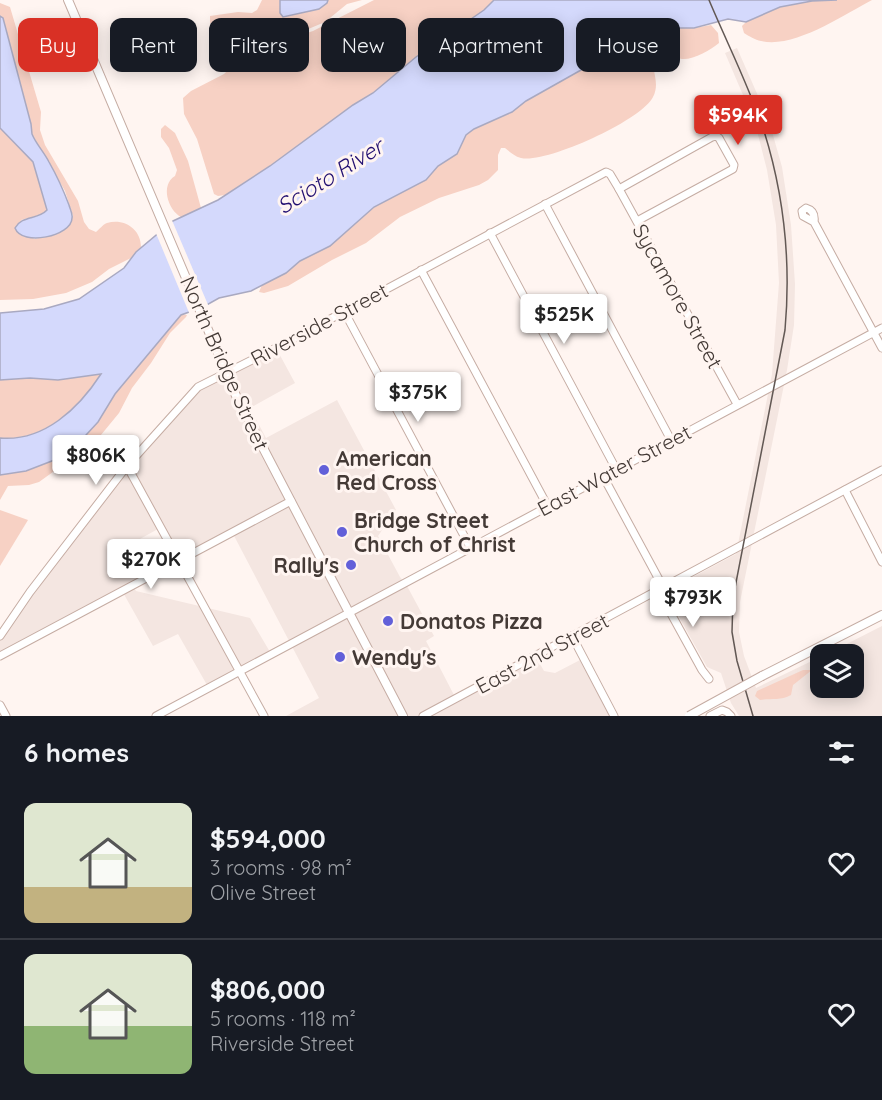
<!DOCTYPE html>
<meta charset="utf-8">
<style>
body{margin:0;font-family:Quicksand,sans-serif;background:#20242c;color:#f1f3f6;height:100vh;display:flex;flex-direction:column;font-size:22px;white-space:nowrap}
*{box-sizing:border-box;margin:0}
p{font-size:20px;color:#9ea1a6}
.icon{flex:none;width:33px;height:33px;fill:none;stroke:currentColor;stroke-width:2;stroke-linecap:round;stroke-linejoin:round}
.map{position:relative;height:716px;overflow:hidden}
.details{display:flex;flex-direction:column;background:#171b24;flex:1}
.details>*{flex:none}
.guide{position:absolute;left:18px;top:18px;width:846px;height:54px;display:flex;gap:12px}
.controls{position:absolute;left:810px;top:644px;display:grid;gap:12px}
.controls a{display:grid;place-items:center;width:54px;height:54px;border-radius:12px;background:#171b24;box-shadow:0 3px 15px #0003;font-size:30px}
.price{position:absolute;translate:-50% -51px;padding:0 14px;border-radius:6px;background:#fff;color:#222;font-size:20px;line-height:39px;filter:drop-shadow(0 2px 3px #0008)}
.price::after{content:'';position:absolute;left:50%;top:36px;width:18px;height:14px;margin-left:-9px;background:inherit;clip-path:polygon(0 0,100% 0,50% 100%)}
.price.active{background:#d93025;color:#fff}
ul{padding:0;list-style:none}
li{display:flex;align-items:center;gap:18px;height:150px;padding:0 24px}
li+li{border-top:2px solid #363941}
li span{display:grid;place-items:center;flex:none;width:168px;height:120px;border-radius:12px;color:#555}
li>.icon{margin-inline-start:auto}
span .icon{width:72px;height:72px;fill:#fffc;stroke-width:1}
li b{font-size:26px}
h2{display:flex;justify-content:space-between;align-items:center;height:72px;padding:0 24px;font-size:26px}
.chip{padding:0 21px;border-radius:12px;background:#171b24;box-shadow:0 3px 15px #0003;font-size:21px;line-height:54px}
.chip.active{background:#d93025;color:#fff}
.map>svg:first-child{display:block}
.built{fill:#f4e6e1}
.green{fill:#f7d1c4}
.water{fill:#d4d9fc;stroke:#a9a9c1;stroke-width:1.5}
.pier{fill:#fff5f1}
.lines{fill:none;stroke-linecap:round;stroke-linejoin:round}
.minor-casing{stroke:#c5aca3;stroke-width:9}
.major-casing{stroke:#c5aca3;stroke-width:10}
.minor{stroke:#fff;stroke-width:7}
.major{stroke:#fff;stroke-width:8}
.rail{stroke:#625854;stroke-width:1.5}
.major-bridge-casing{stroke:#c5aca3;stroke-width:10;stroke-linecap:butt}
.major-bridge{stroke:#fff;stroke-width:8}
.poi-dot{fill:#6260d9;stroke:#fff5f1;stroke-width:2}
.labels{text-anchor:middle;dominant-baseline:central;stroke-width:6;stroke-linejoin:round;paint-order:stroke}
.street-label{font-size:21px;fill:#443a36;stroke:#fff5f1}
.poi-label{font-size:21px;font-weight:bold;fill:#443a36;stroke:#fff5f1;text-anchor:start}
.water-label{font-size:22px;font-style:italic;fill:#220f71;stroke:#fff5f1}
</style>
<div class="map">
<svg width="882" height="716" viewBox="0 0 882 716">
<rect width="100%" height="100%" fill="#fff5f1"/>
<g class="built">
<path d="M737 48 769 121 782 167 791 225 795 284 794 325 787 370 740 602 739 632 744 656 756 688 820 657V687H854V654H827L882 626V716H739L731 703 721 673 707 667 665 592 736 554 772 374 779 283 776 225 767 170 755 123 725 53Z"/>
<path d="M275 346 295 383 250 408 266 438 337 400 396 510 378 536 400 577 407 586 434 636 426 641 455 697 535 655 544 671 555 673 582 659 612 716H286L319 698 231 530 175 561 158 529 138 540 154 572 132 584 136 591 250 618 270 652 207 685 178 634 153 646 121 589 0 652V633L27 592 197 385Z"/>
</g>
<g class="green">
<path d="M262 0H280V13L327 3 328 0H362L347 4 325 22 287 38 262 47 250 49 243 47 246 35 242 24 216 26 210 23V16L238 12 252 13 257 10Z"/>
<path d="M374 0H494L484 10 416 57 373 93 353 105 270 166 225 195 218 196 214 194 197 139 184 114 183 98 191 91 224 74 240 59 269 48 285 40 313 31Z"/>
<path d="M837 0H872C843 15 794 49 761 41 755 40 749 36 744 33L742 26 746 22 780 7 812 1Z"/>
<path d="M0 3 10 7 41 112 40 130 45 145 78 201 84 222 89 229 96 232C100 229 102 225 107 223 124 218 141 229 141 247L131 258 109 269 92 282 66 293 33 299 0 300V128L33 162 47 210 44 214 21 220 34 239C53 234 64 235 73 216L65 191 32 134 31 124 3 18 0 16Z"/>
<path d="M711 25 718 33 719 43C711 50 693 60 682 59 672 57 664 51 653 52 650 68 661 82 653 97 642 120 546 164 521 158 514 156 510 152 505 148H501L498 155V170L488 180 479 185 439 198 400 217 366 243 332 260 288 286 264 293 259 292 262 285 286 273 300 261 330 246 374 207 426 180 438 166 456 154 466 135 474 129 512 112 526 101 629 43 664 35 679 28H694Z"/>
<path d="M165 125 175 133 188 161 201 208 181 217C168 210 160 185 175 176L177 170 169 148 161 137V129Z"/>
<path d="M182 314 187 315 186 317 170 333 151 363 132 388 119 413 96 441 39 482 29 485 8 486 0 500V475L26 471 98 422 115 394Z"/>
<path d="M101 374C79 408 44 442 0 438V380L30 378 58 380Z"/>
<path d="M0 510 28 520 0 566Z"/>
<path d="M803 670H812L793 685 791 695C780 701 772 698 760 700L755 696 757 691Z"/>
</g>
<g class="water">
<path d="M280 0H328L327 3 319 9 283 17 280 13Z"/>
<path d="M494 0H837L812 1 780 7 746 22 728 19 694 28H679L664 35 629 43 526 101 512 112 474 129 466 135 457 154 438 166 426 180 374 207 330 246 300 261 286 273 251 291 219 298 203 307 181 315 115 394 98 422 75 447 57 459 26 471 0 475V438C44 442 79 408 101 374L58 380 30 378 0 380V313L44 309 79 299 124 268 136 252 173 221 218 200 270 166 353 105 373 93 416 57 484 10Z"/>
<path d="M0 16 3 18 31 124 32 134C36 144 44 152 49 162 57 176 63 189 69 205 70 209 73 214 72 218 72 236 22 247 15 228 22 215 38 220 47 210L33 162 0 128Z"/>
</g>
<path class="pier" d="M171 218 209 307 190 315 155 231Z"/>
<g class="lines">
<defs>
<g id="minor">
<path d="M619 189 712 137 716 136 719 138 734 165 733 169 637 221"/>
<path d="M545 204 671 440"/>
<path d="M814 222 803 216 802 211 806 208C813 210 815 215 814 222L882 348"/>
<path d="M490 233 616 469"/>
<path d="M421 270 547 505"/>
<path d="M344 311 470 547"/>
<path d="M127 466 264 716"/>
<path d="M603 476 663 587"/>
<path d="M845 490 882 562"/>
<path d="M658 590 702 670 709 679"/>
<path d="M0 636 30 592 127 466 198 387 276 348 606 172 610 174 619 189 737 404"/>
<path d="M572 636 614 716"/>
<path d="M0 656 291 501"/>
<path d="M0 705 6 716"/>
<path d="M156 716 882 328"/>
<path d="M423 716 882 470"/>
<path d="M710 716 722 710 727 712 731 716"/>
</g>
<g id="major">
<path d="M68 0 237 398 403 716"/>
<path d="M762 676 882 615"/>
</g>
</defs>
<use href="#minor" class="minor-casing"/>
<use href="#major" class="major-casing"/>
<use href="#minor" class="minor"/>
<use href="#major" class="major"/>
<path class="rail" d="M709 0C727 43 749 86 764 131 784 195 791 263 785 330L733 598 732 632 737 661 753 716"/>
<defs>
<path id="major-bridge" d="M689 716 762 676"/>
</defs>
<use href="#major-bridge" class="major-bridge-casing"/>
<use href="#major-bridge" class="major-bridge"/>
</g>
<g class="poi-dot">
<circle cx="324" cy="470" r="6"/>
<circle cx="342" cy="532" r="6"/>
<circle cx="351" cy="565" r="6"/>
<circle cx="388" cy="621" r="6"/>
<circle cx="340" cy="657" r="6"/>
</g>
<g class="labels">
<g class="street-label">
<text transform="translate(678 296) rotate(61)">Sycamore Street</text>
<text transform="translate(319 324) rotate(-28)">Riverside Street</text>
<text transform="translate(225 363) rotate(66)">North Bridge Street</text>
<text transform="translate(614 470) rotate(-28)">East Water Street</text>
<text transform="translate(542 653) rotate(-28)">East 2nd Street</text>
</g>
<g class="poi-label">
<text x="336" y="458">American<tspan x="336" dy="24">Red Cross</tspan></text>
<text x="354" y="520">Bridge Street<tspan x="354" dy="24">Church of Christ</tspan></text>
<text x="339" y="565" text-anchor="end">Rally's</text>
<text x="400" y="621">Donatos Pizza</text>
<text x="352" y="657">Wendy's</text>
</g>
<g class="water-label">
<text transform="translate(330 176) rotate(-32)">Scioto River</text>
</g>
</g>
</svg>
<div class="controls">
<a><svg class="icon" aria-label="layers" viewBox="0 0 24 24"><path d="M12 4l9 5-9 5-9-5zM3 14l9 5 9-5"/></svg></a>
</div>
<b class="price active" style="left:738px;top:146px">$594K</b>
<b class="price" style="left:564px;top:345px">$525K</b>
<b class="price" style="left:418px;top:423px">$375K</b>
<b class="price" style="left:96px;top:486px">$806K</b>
<b class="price" style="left:151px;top:590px">$270K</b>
<b class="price" style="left:693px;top:628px">$793K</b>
<div class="guide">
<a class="chip active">Buy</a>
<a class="chip">Rent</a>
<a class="chip">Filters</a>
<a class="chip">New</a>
<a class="chip">Apartment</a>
<a class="chip">House</a>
</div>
</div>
<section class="details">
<h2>6 homes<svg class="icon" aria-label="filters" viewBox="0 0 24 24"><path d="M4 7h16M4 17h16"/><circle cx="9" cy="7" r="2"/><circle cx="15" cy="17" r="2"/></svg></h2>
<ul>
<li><span style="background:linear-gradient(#dfe7d0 70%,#c2b280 0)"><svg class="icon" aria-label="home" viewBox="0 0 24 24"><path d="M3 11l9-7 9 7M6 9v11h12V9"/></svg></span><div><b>$594,000</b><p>3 rooms · 98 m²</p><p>Olive Street</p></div><svg class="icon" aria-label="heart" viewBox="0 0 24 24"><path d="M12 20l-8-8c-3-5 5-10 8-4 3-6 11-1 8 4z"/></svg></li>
<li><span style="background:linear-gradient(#dfe7d0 60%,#8fb573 0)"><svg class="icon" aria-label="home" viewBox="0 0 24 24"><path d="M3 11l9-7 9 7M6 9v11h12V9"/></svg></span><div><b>$806,000</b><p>5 rooms · 118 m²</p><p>Riverside Street</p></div><svg class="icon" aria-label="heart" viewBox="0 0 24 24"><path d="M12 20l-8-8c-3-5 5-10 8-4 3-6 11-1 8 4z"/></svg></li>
</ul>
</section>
